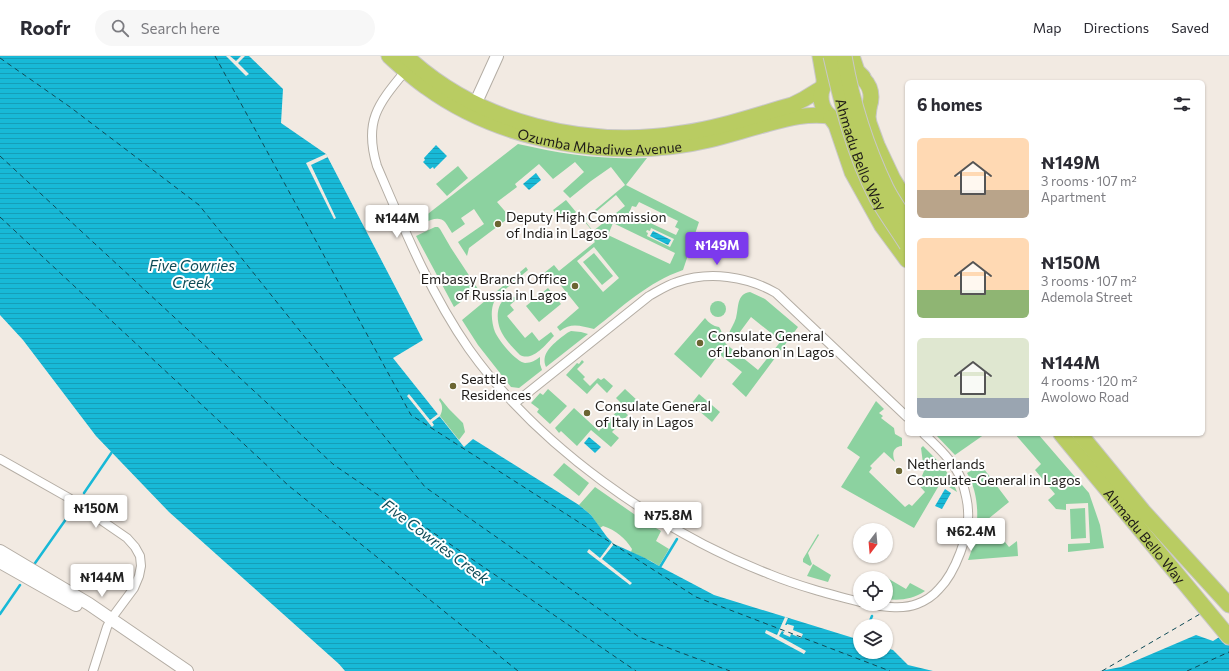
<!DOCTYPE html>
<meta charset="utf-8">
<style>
body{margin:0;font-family:Commissioner,sans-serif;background:#f7f7f7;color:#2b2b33;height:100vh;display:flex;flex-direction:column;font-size:15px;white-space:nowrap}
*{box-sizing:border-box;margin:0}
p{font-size:13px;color:#7c7c81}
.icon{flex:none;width:22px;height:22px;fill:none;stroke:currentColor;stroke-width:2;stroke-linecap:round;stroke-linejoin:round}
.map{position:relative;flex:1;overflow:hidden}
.drawer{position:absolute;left:905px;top:24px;width:300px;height:356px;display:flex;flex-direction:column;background:#fff;border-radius:6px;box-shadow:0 1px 3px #0004}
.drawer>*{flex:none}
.needle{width:26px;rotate:196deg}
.tools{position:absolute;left:853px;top:467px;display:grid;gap:8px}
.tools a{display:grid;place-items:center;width:40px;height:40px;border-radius:50%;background:#fff;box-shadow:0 1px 3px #0004;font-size:20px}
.price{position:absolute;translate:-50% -34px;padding:0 9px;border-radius:4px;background:#fff;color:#222;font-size:13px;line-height:26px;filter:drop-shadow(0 1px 2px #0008)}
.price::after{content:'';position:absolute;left:50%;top:24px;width:12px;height:9px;margin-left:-6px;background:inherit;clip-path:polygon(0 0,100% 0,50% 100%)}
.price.selected{background:#7c3aed;color:#fff}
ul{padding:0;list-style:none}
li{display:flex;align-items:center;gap:12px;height:100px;padding:0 12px}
li span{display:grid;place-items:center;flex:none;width:112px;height:80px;border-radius:6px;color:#555}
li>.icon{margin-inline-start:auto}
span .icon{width:48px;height:48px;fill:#fffc;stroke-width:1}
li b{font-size:17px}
h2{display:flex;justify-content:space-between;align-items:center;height:48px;padding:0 12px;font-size:17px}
header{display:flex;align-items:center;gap:24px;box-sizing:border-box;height:56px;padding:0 20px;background:#fff;border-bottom:1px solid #e1e1e2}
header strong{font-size:19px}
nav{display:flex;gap:22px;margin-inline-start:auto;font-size:14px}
.search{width:280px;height:36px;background:#f7f7f7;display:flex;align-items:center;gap:10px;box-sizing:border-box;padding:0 14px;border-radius:22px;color:#7c7c81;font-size:15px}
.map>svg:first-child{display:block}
.grass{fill:#8cd2a0;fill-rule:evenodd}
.water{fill:url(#water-rules)}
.pier{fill:#f2eae2}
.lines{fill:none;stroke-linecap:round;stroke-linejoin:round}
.stream{stroke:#18b9d7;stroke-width:2.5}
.ferry{stroke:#0e4b57;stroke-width:1;stroke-dasharray:5 4;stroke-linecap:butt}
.street-casing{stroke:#b4ada4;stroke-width:10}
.secondary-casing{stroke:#b4ada4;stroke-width:14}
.highway-casing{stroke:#c9c8c8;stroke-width:17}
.street{stroke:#fff;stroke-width:8}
.secondary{stroke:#fff;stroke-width:12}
.highway{stroke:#b9cc62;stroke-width:15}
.highway-bridge-casing{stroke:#c9c8c8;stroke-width:17;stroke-linecap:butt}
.highway-bridge{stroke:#b9cc62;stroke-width:15}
.poi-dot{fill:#6b6532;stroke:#fff;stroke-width:1.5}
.labels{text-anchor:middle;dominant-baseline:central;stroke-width:4;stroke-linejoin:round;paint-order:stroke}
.street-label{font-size:14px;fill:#1e1b18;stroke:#fff}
.poi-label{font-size:14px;fill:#1e1b18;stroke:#fff;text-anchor:start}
.water-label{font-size:15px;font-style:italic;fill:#0e4b57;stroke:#fff}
</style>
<header>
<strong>Roofr</strong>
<div class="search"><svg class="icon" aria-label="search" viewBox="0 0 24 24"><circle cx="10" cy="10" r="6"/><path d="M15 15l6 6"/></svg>Search here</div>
<nav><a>Map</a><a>Directions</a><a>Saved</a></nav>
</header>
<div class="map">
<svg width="1229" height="615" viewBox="0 0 1229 615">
<defs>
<pattern id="water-rules" width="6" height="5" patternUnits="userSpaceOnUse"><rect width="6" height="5" fill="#18b9d7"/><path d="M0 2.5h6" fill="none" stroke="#169eb8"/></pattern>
</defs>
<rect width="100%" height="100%" fill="#f2eae2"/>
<g class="grass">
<path d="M518 88C562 98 602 104 647 102L626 129 699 166 683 214C648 226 622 251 594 273 581 270 571 266 560 275L557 271 579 252 550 216 541 224 539 221 554 209 559 215 595 186 592 182 596 179 583 164 625 129 611 111 591 125 570 142 563 135 584 116 575 106 553 123 539 108 515 128 517 131 497 146 510 161 469 192 467 200 458 186 484 168 474 153 461 162 465 168 452 177C450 174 448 170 445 166 437 157 421 169 412 173L411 171ZM616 139 625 150 593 175 585 165ZM639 146 678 165 675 171 679 173 676 179 629 157 632 150 636 151ZM613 167 675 197 670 208 608 179ZM651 172 674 183 670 191 647 180 648 177 646 176 647 174 650 175ZM594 191 619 222 603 236 577 205Z"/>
<path d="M458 110 468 122 447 140 436 128Z"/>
<path d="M566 144 576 156 563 166 553 154Z"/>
<path d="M435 171H438L440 173 451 192 478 233 454 251 416 180Z"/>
<path d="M594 197 613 220 602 229 583 206Z"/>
<path d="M526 211 528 214C520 221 498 238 494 246 490 255 492 268 495 276 499 285 516 306 525 307 531 307 536 304 540 301V308L542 314 519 332 511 331 478 289 462 264Z"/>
<path d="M548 232 561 248 539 266 526 250Z"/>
<path d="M750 236 765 243 798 271 746 341 732 328 742 316 719 298 701 322 674 298 705 262C709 267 713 270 719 271 723 276 722 282 726 288L758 314 781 285 751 261 734 284 729 277C731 272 734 268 736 262 739 252 736 238 750 236Z"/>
<path d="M510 240 518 242 510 249 514 254 507 260 525 282 532 276 539 285 551 276 554 280C546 288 533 306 520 299 513 292 504 283 500 273 496 262 496 245 510 240Z"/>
<circle cx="718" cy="253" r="8"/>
<path d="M571 275 581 276 588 278 546 311C541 299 550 291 558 284 562 281 566 277 571 275Z"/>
<path d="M582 304 584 306 577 313 585 321 583 323 590 330 598 322 601 324 604 322 613 330 607 337 597 327 587 338 566 319 577 307 579 308Z"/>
<path d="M548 333 567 350 550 368 537 356 539 353 531 347 540 337 543 339Z"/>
<path d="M625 333 639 346 630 356 616 342Z"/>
<path d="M699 338 720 356 712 366 691 348Z"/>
<path d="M440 342 449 353 463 367 465 376 459 384 440 360C443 354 443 349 439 344Z"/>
<path d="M876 345 884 353 879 357 883 360 881 362 894 372 895 378 902 382V390C892 391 892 399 895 406L884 396 870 410 872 412 869 416 905 451 909 448 912 450 925 436 915 425 922 420 924 415 921 392 923 390C938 405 950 416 957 436L941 426 914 472 841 431 860 401 847 392Z"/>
<path d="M574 352 599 375 620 352 628 359 612 376 619 382 611 391 591 374 577 390 561 375 559 377 555 372Z"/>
<path d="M935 378H985L955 399Z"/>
<path d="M1015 378H1038L1089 437 1100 469 1104 492 1068 496V488L1090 487 1088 447 1066 448V454L1056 453 1048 444 1055 438 1035 414 1041 408Z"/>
<path d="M564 407 589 427 579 440 553 419Z"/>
<path d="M981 409 1009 446 977 472 980 476 982 474 984 477 986 476 988 478 990 477 992 480 993 479 995 481 997 480 999 482 1001 481 1009 491 1017 485 1018 500 968 504C979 477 982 443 967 417Z"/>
<path d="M595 431 644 465 661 475 656 485 669 493 659 510 651 505 631 496 632 493C625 482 616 474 603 470L600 472 591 459 579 449Z"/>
<path d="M1085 452 1086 482 1071 483 1070 453Z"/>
<path d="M818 478 819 479 808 497 812 508 810 510 803 506V503Z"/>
<path d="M813 508 831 519 828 526 807 520Z"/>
<path d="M877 516 906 533 910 527 925 535C913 543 900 545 886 543V522H873Z"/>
</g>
<g class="water">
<path d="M0 0H249L283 33 281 67 326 98 423 284 393 302 464 391 473 383 579 449 591 459 607 481 614 488 645 502 659 510 714 539 860 584V596H886V592L893 594 908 609 933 615H345L339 608 169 456 96 380 23 284 0 259Z"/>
<path d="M436 89 447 100 434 113 433 111 430 113 423 106 425 104 424 102Z"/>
<path d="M536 117 541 124 529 134 523 128Z"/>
<path d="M653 175 671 184 668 189 650 180Z"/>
<path d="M589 381 601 391 595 397 584 387Z"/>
<path d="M945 433 951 437 942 453 935 450Z"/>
<path d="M1229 575V615H1100L1121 611 1196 579 1213 585Z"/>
</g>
<g class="pier">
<path d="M226 0H230L236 5 241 0H245L238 7 249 18 246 20Z"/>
<path d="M326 98 328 101 311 109 336 162 334 163 306 107Z"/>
<path d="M409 338 430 364 438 358 440 360 432 366 434 369 432 371 407 340Z"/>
<path d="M612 486 614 488 602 503 632 527 630 529 587 496 589 493 600 502Z"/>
<path d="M785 561 788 562 785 569H787V568L794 570 793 574 803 578 801 582 791 578 790 581 783 578 784 576 782 575 779 580 806 595 804 598 765 577 766 574 777 579Z"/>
</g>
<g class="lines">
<g class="stream">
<path d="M84 437 112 396"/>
<path d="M33 510 71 456"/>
<path d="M660 511 677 483"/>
<path d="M0 558 20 529"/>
<path d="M868 570 872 560"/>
</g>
<g class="ferry">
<path d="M215 0 411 359 696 541 890 615"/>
<path d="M0 2 70 51 199 149 425 431 639 581 730 615"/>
<path d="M0 100 334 409 636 615"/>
<path d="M0 161 289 430 518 615"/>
<path d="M1102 615 1200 558"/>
<path d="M1187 615 1229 596"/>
</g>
<defs>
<g id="street">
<path d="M407 13C379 47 363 64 377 110 404 173 430 237 469 293 538 390 658 475 769 518 798 530 829 538 860 546"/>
<path d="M515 347 649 240C658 235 667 229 677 226 709 215 747 220 776 237L907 361"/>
<path d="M0 403 69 442 127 482 135 491 140 500 141 510 139 520 134 532 111 563 107 571 93 615"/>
<path d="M866 548C881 550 902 554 917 548 925 545 933 540 939 533 955 517 970 478 968 455 968 445 965 435 962 425 955 407 938 391 924 378"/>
</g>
<g id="secondary">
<path d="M472 55 497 0"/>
<path d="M0 495 89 548 187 615"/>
<path d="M0 506 76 549"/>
</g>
<g id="highway">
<path id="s1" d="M389 0C401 11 413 22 426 31 503 87 617 106 709 84 729 79 748 73 767 68 789 62 807 57 830 60"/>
<path d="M406 0C479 68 586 93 683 77 720 72 756 59 792 49L804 43 822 32"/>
<path d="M820 0 824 23V28"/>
<path d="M852 0 857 15 863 21"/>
<circle cx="846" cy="41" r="25"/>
<path d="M869 52 868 61 869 67 877 89 893 123 907 146"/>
<path d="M831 62 836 69 852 116 882 170 907 204"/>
<path id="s2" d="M1061 378 1229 581"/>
<path d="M1080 378 1143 455 1229 549"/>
</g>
</defs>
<use href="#street" class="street-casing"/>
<use href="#secondary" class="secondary-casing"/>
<use href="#highway" class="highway-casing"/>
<use href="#street" class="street"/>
<use href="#secondary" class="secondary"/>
<use href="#highway" class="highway"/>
<defs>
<g id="highway-bridge">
<path id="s3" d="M831 0C842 48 854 98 877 142 886 158 897 173 907 189"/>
<path d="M844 0C852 46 866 90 886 132 892 144 900 155 907 166"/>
</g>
</defs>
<use href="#highway-bridge" class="highway-bridge-casing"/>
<use href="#highway-bridge" class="highway-bridge"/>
</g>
<g class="poi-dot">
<circle cx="498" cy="168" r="4"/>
<circle cx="575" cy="230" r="4"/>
<circle cx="700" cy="287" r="4"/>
<circle cx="453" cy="330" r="4"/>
<circle cx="587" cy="357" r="4"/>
<circle cx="899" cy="415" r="4"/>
</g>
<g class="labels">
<g class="street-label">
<text stroke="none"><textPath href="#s1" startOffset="234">Ozumba Mbadiwe Avenue</textPath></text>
<text stroke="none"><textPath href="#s3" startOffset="103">Ahmadu Bello Way</textPath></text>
<text stroke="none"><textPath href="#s2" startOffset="132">Ahmadu Bello Way</textPath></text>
</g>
<g class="poi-label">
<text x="506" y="160">Deputy High Commission<tspan x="506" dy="16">of India in Lagos</tspan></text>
<text x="567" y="222" text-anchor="end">Embassy Branch Office<tspan x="567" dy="16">of Russia in Lagos</tspan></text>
<text x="708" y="279">Consulate General<tspan x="708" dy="16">of Lebanon in Lagos</tspan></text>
<text x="461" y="322">Seattle<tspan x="461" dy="16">Residences</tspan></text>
<text x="595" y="349">Consulate General<tspan x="595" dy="16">of Italy in Lagos</tspan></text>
<text x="907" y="407">Netherlands<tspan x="907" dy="16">Consulate-General in Lagos</tspan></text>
</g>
<g class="water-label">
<text x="192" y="209">Five Cowries<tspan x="192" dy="17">Creek</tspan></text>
<text transform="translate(436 485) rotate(37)">Five Cowries Creek</text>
</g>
</g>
</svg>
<div class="tools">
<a><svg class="needle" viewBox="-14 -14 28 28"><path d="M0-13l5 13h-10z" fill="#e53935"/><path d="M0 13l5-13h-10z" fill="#7c7c81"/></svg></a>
<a><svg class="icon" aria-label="locate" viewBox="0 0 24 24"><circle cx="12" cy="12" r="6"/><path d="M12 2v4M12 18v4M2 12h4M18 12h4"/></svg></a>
<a><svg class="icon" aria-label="layers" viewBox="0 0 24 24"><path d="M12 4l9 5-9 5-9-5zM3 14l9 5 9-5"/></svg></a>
</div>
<b class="price" style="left:397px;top:183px">₦144M</b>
<b class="price selected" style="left:717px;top:210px">₦149M</b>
<b class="price" style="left:96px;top:473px">₦150M</b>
<b class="price" style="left:668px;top:480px">₦75.8M</b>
<b class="price" style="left:971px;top:496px">₦62.4M</b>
<b class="price" style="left:102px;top:542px">₦144M</b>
<section class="drawer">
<h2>6 homes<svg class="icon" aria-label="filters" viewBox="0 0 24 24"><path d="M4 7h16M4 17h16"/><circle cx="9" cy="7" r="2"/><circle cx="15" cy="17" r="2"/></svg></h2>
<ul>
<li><span style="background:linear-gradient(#ffd9b3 65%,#b9a48a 0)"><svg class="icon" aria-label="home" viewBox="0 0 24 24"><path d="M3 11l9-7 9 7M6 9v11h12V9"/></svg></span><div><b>₦149M</b><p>3 rooms · 107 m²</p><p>Apartment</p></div></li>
<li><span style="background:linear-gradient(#ffd9b3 65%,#8fb573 0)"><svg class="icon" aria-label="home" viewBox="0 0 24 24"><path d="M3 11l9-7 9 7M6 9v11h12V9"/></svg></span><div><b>₦150M</b><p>3 rooms · 107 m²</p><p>Ademola Street</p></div></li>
<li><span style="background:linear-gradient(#dfe7d0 75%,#9aa5b1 0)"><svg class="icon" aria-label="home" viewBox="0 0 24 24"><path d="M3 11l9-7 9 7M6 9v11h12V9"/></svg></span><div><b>₦144M</b><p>4 rooms · 120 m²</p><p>Awolowo Road</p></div></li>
</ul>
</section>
</div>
